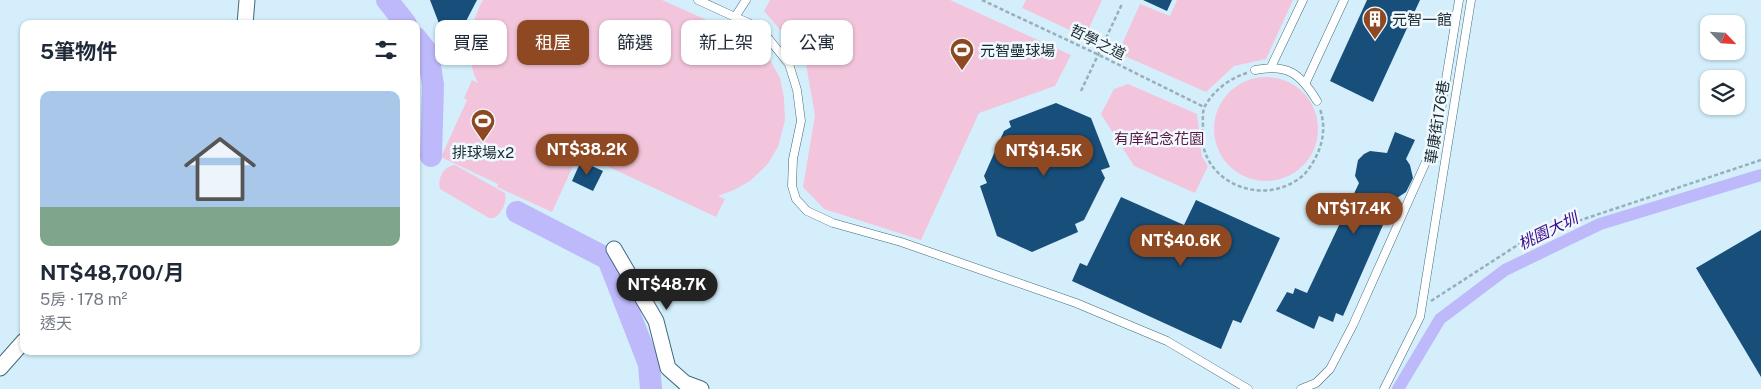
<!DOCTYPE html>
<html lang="zh-TW">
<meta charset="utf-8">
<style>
body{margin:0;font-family:"Public Sans","Noto Sans TC",sans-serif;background:#f2f2f3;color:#1f2937;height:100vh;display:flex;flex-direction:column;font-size:19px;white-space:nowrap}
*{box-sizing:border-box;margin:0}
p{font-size:16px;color:#747a83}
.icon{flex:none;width:28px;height:28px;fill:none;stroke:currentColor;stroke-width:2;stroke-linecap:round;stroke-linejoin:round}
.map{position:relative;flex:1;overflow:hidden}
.panel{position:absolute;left:20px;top:20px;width:400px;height:335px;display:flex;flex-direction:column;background:#fff;border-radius:10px;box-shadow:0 1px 4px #0004}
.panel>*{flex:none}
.hud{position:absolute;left:435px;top:20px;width:475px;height:45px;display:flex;gap:10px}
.needle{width:32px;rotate:115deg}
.tools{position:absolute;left:1700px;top:15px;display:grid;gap:10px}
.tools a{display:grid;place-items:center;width:45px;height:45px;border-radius:10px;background:#fff;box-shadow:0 1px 4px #0004;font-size:25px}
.price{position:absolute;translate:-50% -42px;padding:0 11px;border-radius:18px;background:#8f4922;color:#fff;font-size:16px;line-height:32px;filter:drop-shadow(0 1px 2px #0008)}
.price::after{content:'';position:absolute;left:50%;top:30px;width:15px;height:11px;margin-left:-8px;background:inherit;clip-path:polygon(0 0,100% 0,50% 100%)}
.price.on{background:#222;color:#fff}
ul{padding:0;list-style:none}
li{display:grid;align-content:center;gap:10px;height:265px;padding:0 20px}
li span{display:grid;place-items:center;height:155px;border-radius:10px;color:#555}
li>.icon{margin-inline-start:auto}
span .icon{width:90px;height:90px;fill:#fffc;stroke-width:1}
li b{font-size:21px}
h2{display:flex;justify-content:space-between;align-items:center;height:60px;padding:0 20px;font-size:21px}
.tag{padding:0 18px;border-radius:10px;background:#fff;box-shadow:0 1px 4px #0004;font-size:18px;line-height:45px}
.tag.on{background:#8f4922;color:#fff}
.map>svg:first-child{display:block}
.green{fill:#f3c5dc}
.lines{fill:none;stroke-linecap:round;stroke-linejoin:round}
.canal{stroke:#bdb9fb;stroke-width:12}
.river{stroke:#bdb9fb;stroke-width:22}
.building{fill:#174e7a}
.service-casing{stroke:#406a7b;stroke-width:9}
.minor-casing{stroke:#406a7b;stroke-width:17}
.path{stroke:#98afba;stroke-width:2.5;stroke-dasharray:4 2.5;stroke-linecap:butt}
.service{stroke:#fff;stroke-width:8}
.minor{stroke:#fff;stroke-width:15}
.labels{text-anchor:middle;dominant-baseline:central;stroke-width:5;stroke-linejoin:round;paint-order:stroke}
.poi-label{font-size:15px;fill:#182931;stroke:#f0f9fd;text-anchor:start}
.street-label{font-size:15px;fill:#182931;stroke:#f0f9fd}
.park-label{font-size:15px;fill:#5a153f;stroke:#f0f9fd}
.water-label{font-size:16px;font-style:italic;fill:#39098d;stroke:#f0f9fd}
</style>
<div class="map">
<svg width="1761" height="389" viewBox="0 0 1761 389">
<rect width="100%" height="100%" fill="#d4effb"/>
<g class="green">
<path d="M483 0H662L727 29 760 49 771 62 780 78 784 98 785 120 778 147 767 165 750 181 734 190 718 196 725 199 716 217 579 153 552 212 497 187 498 184 441 157 467 100 464 98 472 80 478 83C464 56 469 25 483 0Z"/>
<path d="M770 0H950L1071 55 1055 86 979 113 921 240 824 209 803 187 815 115 805 59 764 11Z"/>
<path d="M1026 0H1102L1085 37 1022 8Z"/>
<path d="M1177 0H1293L1266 59 1234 66 1206 92 1118 53 1140 4 1170 16Z"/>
<circle cx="1266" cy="129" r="52"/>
<path d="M1128 84 1197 114 1202 157 1208 166 1195 193 1134 166 1101 114 1114 89Z"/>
<path d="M455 165 505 193C507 203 502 213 494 218H489L440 189C437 178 444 166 455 165Z"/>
</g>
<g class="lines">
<path class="canal" d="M1398 389 1440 319 1505 270 1600 224 1761 175"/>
<g class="river">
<path d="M387 0 406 24"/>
<path d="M416 38 428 53 433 85 431 156"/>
<path d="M517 212 608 259 649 364 651 389"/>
</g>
</g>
<g class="building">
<path d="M430 0H477L450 52Z"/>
<path d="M1143 0H1172L1167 11Z"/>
<path d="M1367 0H1420L1373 102 1330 81Z"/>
<path d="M1056 103 1091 118 1110 167 1101 170 1105 178 1084 220 1075 224 1078 232 1032 252 997 236 980 186 987 183 984 176 1004 131 1011 127 1009 121Z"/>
<path d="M1395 132 1415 140 1406 159 1410 165 1413 178 1406 192 1394 200 1343 316 1336 313 1333 322 1319 316 1314 329 1276 311 1287 292 1293 294 1295 288 1307 293 1359 183 1355 176 1358 160 1364 154 1370 151 1387 153Z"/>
<path d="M581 161 603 171 593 191 572 181Z"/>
<path d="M1121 197 1184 225 1196 200 1280 238 1241 323 1233 320 1221 349 1072 281 1080 263 1087 266Z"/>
<path d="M1761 230V377L1696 268Z"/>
</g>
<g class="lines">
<defs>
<g id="service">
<path d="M698 0 735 17"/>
<path d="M746 0 735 17 760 28 789 64 797 90 801 121 793 159 792 186 796 199 807 211 833 223 901 242 1076 303 1167 341 1248 389"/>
<path d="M1271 67 1303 0"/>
<path d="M1255 70C1288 64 1300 73 1317 101"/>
<path d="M1306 82 1344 0"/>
<path d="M1301 389 1316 383 1330 369 1353 325 1429 155 1441 110 1459 0"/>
<path d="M1384 389 1420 317 1471 0"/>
</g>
<g id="minor">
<path d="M245 24 247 0"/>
<path d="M614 249 656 321 668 368 685 383 701 389"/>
<path d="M0 368 24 341"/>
</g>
</defs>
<use href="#service" class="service-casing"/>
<use href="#minor" class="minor-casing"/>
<g class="path">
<path d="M982 0 1099 55 1204 107"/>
<path d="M1247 73C1230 78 1214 90 1205 106 1202 111 1203 122 1203 128 1203 133 1202 139 1203 144 1209 180 1251 199 1283 187 1294 183 1304 177 1310 167 1322 149 1327 130 1320 109"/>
<path d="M1081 91 1122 4"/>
<path d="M1431 301 1530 237 1761 160"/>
</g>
<use href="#service" class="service"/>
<use href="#minor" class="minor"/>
</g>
<defs>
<symbol id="building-pin" viewBox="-11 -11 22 30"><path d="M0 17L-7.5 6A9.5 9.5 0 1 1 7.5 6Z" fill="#8f4922" stroke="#f0f9fd"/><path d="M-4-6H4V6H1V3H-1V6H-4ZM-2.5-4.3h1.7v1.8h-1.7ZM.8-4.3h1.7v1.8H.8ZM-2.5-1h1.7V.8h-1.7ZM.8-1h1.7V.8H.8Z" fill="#fff"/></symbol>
<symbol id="stadium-pin" viewBox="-11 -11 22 30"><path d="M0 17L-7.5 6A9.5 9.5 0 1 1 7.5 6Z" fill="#8f4922" stroke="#f0f9fd"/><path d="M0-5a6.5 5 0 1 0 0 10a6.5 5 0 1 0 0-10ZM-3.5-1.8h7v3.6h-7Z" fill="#fff"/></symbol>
</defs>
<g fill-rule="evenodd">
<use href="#building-pin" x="1361" y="5" width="28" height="38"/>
<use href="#stadium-pin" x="948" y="36" width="28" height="38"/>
<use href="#stadium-pin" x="469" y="107" width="28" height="38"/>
</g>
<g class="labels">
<g class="poi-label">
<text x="1392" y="19">元智一館</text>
<text x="980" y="50">元智壘球場</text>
<text x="483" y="152" text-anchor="middle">排球場x2</text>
</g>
<g class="street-label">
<text transform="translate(1098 42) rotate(26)">哲學之道</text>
<text transform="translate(1437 122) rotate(-81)">華康街176巷</text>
</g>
<g class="park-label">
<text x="1159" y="138">有庠紀念花園</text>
</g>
<g class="water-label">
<text transform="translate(1548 231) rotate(-26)">桃園大圳</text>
</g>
</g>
</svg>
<div class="tools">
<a><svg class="needle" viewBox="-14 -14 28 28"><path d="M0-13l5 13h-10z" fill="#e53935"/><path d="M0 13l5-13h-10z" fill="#747a83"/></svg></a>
<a><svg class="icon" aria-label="layers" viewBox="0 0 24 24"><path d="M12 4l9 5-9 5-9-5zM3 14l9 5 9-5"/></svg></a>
</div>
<b class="price" style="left:587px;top:176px">NT$38.2K</b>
<b class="price" style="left:1044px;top:177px">NT$14.5K</b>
<b class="price" style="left:1354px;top:235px">NT$17.4K</b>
<b class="price" style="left:1181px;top:267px">NT$40.6K</b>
<b class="price on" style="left:667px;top:311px">NT$48.7K</b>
<div class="hud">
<a class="tag">買屋</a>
<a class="tag on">租屋</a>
<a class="tag">篩選</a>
<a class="tag">新上架</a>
<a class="tag">公寓</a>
</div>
<section class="panel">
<h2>5筆物件<svg class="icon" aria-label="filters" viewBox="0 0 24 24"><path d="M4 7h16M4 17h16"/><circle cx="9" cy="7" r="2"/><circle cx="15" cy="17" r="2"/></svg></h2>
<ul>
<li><span style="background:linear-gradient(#a9c7e8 75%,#7fa58c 0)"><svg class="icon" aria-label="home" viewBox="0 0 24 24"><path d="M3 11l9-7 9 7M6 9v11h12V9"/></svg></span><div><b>NT$48,700/月</b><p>5房 · 178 m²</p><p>透天</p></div></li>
</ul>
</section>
</div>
